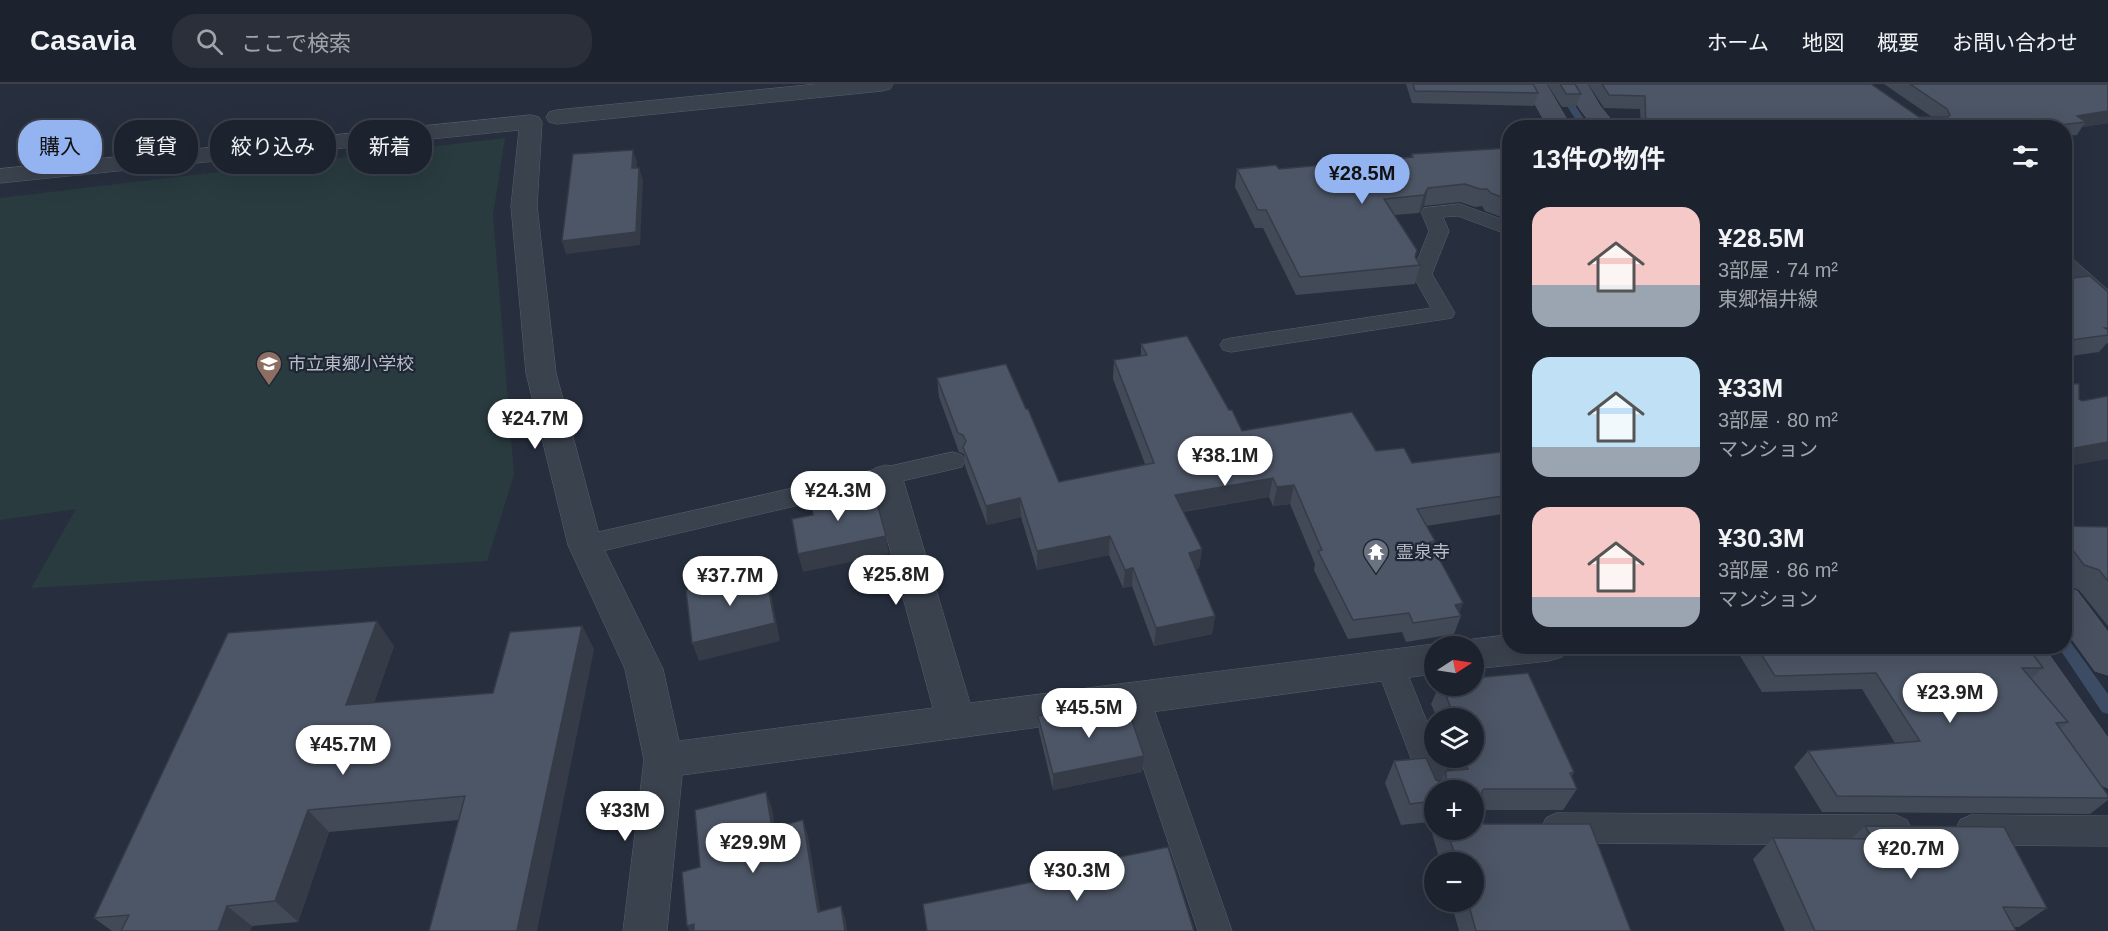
<!DOCTYPE html>
<html lang="ja">
<meta charset="utf-8">
<style>
body{margin:0;font-family:Arial,"Noto Sans JP",sans-serif;background:#2a2f3a;color:#f1f3f6;height:100vh;display:flex;flex-direction:column;font-size:22px;white-space:nowrap}
*{box-sizing:border-box;margin:0}
p{font-size:20px;color:#a0a4aa}
.icon{flex:none;width:33px;height:33px;fill:none;stroke:currentColor;stroke-width:2;stroke-linecap:round;stroke-linejoin:round}
.map{position:relative;flex:1;overflow:hidden}
.details{position:absolute;left:1502px;top:36px;width:570px;height:534px;display:flex;flex-direction:column;background:#1d232e;border-radius:24px;box-shadow:0 6px 24px #0002,0 0 0 2px #3b404a}
.details>*{flex:none}
.top-card{position:absolute;left:18px;top:36px;width:570px;height:54px;display:flex;gap:12px}
.needle{width:39px;rotate:78deg}
.controls{position:absolute;left:1424px;top:552px;display:grid;gap:12px}
.controls a{display:grid;place-items:center;width:60px;height:60px;border-radius:50%;background:#1d232e;box-shadow:0 6px 24px #0002,0 0 0 2px #3b404a;font-size:30px}
.price{position:absolute;translate:-50% -51px;padding:0 14px;border-radius:21px;background:#fff;color:#222;font-size:20px;line-height:39px;filter:drop-shadow(0 2px 3px #0008)}
.price::after{content:'';position:absolute;left:50%;top:36px;width:18px;height:14px;margin-left:-9px;background:inherit;clip-path:polygon(0 0,100% 0,50% 100%)}
.price.current{background:#94b3f1;color:#111}
ul{padding:0;list-style:none}
li{display:flex;align-items:center;gap:18px;height:150px;padding:0 30px}
li span{display:grid;place-items:center;flex:none;width:168px;height:120px;border-radius:18px;color:#555}
li>.icon{margin-inline-start:auto}
span .icon{width:72px;height:72px;fill:#fffc;stroke-width:1}
li b{font-size:26px}
h2{display:flex;justify-content:space-between;align-items:center;height:72px;padding:0 30px;font-size:26px}
.chip{padding:0 21px;border-radius:24px;background:#1d232e;box-shadow:0 6px 24px #0002,0 0 0 2px #3b404a;font-size:21px;line-height:54px}
.chip.current{background:#94b3f1;color:#111}
header{display:flex;align-items:center;gap:36px;box-sizing:border-box;height:84px;padding:0 30px;background:#1d232e;border-bottom:2px solid #3b404a}
header strong{font-size:28px}
nav{display:flex;gap:33px;margin-inline-start:auto;font-size:21px}
.search{width:420px;height:54px;background:#2a2f3a;display:flex;align-items:center;gap:15px;box-sizing:border-box;padding:0 21px;border-radius:24px;color:#a0a4aa;font-size:22px}
.map>svg:first-child{display:block}
.green{fill:#293b3f}
.lines{fill:none;stroke-linecap:round;stroke-linejoin:round}
.stream{fill:#3d4c65;fill-rule:evenodd}
.lane-casing{stroke:#585f6c;stroke-width:1}
.street-casing{stroke:#585f6c;stroke-width:1}
.secondary-casing{stroke:#585f6c;stroke-width:1}
.lane{fill:#3a424e;fill-rule:evenodd}
.street{fill:#3a424e;fill-rule:evenodd}
.secondary{fill:#495161;fill-rule:evenodd}
.wall{fill:#424a58;fill-rule:evenodd}
.shaded-wall{fill:#363c47}
.building{fill:#4d5666;stroke:#363c47;stroke-width:1.5}
.labels{text-anchor:middle;dominant-baseline:central;stroke-width:4.5;stroke-linejoin:round;paint-order:stroke}
.poi-label{font-size:18px;fill:#b7bdc9;stroke:#1f2633;text-anchor:start}
</style>
<header>
<strong>Casavia</strong>
<div class="search"><svg class="icon" aria-label="search" viewBox="0 0 24 24"><circle cx="10" cy="10" r="6"/><path d="M15 15l6 6"/></svg>ここで検索</div>
<nav><a>ホーム</a><a>地図</a><a>概要</a><a>お問い合わせ</a></nav>
</header>
<div class="map">
<svg width="2108" height="847" viewBox="0 0 2108 847">
<rect width="100%" height="100%" fill="#272f3e"/>
<path class="green" d="M505 54 493 131 514 391 487 477 31 504 76 425 0 436V114Z"/>
<g class="lines">
<g class="stream">
<path d="M1553 0H1561L1590 44H1581Z"/>
<path d="M2064 554 2069 556 2108 610V630L2102 628 2059 564 2058 562H2064Z"/>
</g>
<defs>
<g id="lane">
<path d="M1460 120 1509 138V151L1458 132 1443 133 1449 147 1432 190 1455 229 1452 234 1231 268 1223 266 1220 261 1223 256 1231 254 1431 224 1412 190 1429 147 1421 128 1424 124Z"/>
<path d="M953 368 962 371 965 377 962 383 585 471 576 468 572 461 576 454 585 451Z"/>
<path d="M1389 567 1399 571 1403 579 1434 655V674H1441L1455 706H1434V718L1428 716 1423 706 1375 579 1379 571Z"/>
<path d="M1135 602 1145 605 1150 614 1232 847H1198L1120 614 1125 605Z"/>
<path d="M1557 729 1896 731 1907 736 1912 746 1907 756 1896 761 1557 759 1546 754 1541 744 1546 734Z"/>
<path d="M1971 731 2108 732V762L1971 761 1960 756 1955 746 1960 736Z"/>
</g>
<g id="street">
<path d="M817 0H893L890 5 882 7 557 40 549 38 546 33 549 28 557 26Z"/>
<path d="M531 31 539 33 542 38 537 122 556 289 602 461 663 585 679 657 933 624 870 392 875 384 886 381 897 384 902 392 970 619 1434 560 1442 562H1434V590L682 691 667 847H623L644 676 625 585 568 461 526 289 511 122 519 46 0 99V85Z"/>
<path d="M2064 173 2073 175 2108 206V230L2098 227 2064 195Z"/>
<path d="M1509 551V562H1567L1562 573 1549 577 1473 585V562H1458L1460 559 1473 555Z"/>
</g>
<g id="secondary">
<path d="M1524 0H1546L1572 44H1549Z"/>
<path d="M1565 0H1587L1600 22 1618 44H1594L1580 25Z"/>
<path d="M2064 503 2077 507 2108 548V591L2095 587 2064 544Z"/>
<path d="M2004 562H2043L2108 654V704L2094 698Z"/>
</g>
</defs>
<use href="#lane" class="lane-casing"/>
<use href="#street" class="street-casing"/>
<use href="#secondary" class="secondary-casing"/>
<use href="#lane" class="lane"/>
<use href="#street" class="street"/>
<use href="#secondary" class="secondary"/>
</g>
<g class="wall">
<path d="M1406 0H1533L1538 9 1534 22 1412 19Z"/>
<path d="M1547 0H1575L1581 10 1576 23H1562Z"/>
<path d="M1588 0H1871L1919 33H1932L1884 0H2108V39L2082 43 2077 51 2064 52V44H1641L1640 25 1604 24Z"/>
<path d="M1509 64V162L1501 150 1506 135 1485 127 1482 122 1475 123 1460 118 1424 122 1419 129 1394 131 1420 181 1415 200 1296 211 1263 144H1255L1235 103 1237 85H1279L1411 73 1412 70Z"/>
<path d="M2064 195 2108 208V259L2106 260 2099 268 2064 273Z"/>
<path d="M1141 260 1229 326 1242 347 1376 367 1412 379 1509 367V429L1426 442 1435 457 1433 463 1463 519 1459 528 1461 532 1454 550 1406 558 1402 548 1348 555 1314 486 1315 480 1290 420 1273 422 1269 413 1183 428 1202 465 1199 484 1196 485 1215 532 1212 550 1154 562 1132 502 1123 504 1109 471 1037 486 1021 433 987 441 965 382 964 370 959 368 939 313 937 294 1059 398 1145 380 1113 295 1114 276 1141 272Z"/>
<path d="M2064 442 2108 443V542L2079 506 2065 501 2064 500Z"/>
<path d="M582 542 594 566 459 736 329 748 298 838 252 842 250 847H112L94 834 394 562 374 619 493 609Z"/>
<path d="M1734 562H2027L2043 584 2031 595 2068 638 2060 645 2108 711V716L2090 730 1822 728 1794 683 1808 667 1895 659 1862 605 1762 608Z"/>
<path d="M1439 602H1473L1574 688 1572 692 1577 705 1563 726H1480L1475 736 1631 847H1459L1451 818H1473V778H1440L1429 738 1401 741 1385 699 1394 677 1441 698 1446 687 1454 686 1456 683 1452 674H1473V634H1437L1431 620ZM1434 706H1473V746H1434Z"/>
<path d="M1038 632H1107L1144 672 1142 688 1053 706 1039 647Z"/>
<path d="M1865 742 2047 824 2019 843H2014L2016 847H1785L1753 775 1773 754 1851 755Z"/>
</g>
<g class="shaded-wall">
<path d="M2108 27V39L2082 43 2086 38 2077 32Z"/>
<path d="M633 66 637 78 636 97 632 84Z"/>
<path d="M639 84 643 96 640 161 566 170 562 157Z"/>
<path d="M1428 104 1424 122 1419 129 1424 111Z"/>
<path d="M2108 358V375L2064 383V366Z"/>
<path d="M1273 394 1269 413 1173 429 1175 411Z"/>
<path d="M1294 401 1290 420 1273 422 1277 403Z"/>
<path d="M1020 414 1021 433 987 441 986 422Z"/>
<path d="M886 452 889 470 803 488 798 470Z"/>
<path d="M1110 452 1109 471 1037 486V467Z"/>
<path d="M1202 465 1199 484 1186 487 1189 469Z"/>
<path d="M1133 484 1132 502 1123 504 1125 486Z"/>
<path d="M765 487 770 505 780 557 699 577 692 559Z"/>
<path d="M1463 519 1458 533 1455 521Z"/>
<path d="M1215 532 1212 550 1154 562 1156 544Z"/>
<path d="M377 537 394 562 365 645 346 621Z"/>
<path d="M582 542 594 566 537 847H517Z"/>
<path d="M1144 672 1142 688 1053 706V690Z"/>
<path d="M766 708 772 724 778 760 772 744Z"/>
<path d="M308 726 329 748 298 838 275 817Z"/>
<path d="M803 736 808 752 823 843 818 828Z"/>
<path d="M227 822 252 842 250 847H218Z"/>
<path d="M841 822 846 837 847 847H845Z"/>
<path d="M694 840 698 847H689L687 842Z"/>
</g>
<g class="building">
<path d="M1413 0H1533L1538 9 1415 7Z"/>
<path d="M1560 0H1575L1581 10H1566Z"/>
<path d="M1602 0H1871L1919 33H1948L1950 31 1947 25 1910 0H2108V27L2077 32 2086 38 2031 44H1646L1645 12 1609 11Z"/>
<path d="M1509 64V116L1491 109 1487 105H1480L1465 100 1428 104 1424 111 1384 115 1417 166 1415 173 1420 181 1300 193 1266 126H1258L1237 85 1276 81 1279 85 1413 73 1412 70Z"/>
<path d="M633 66 632 84H639L636 148 562 157 573 70Z"/>
<path d="M2090 192 2108 208V244H2105L2108 246V251L2064 257V195Z"/>
<path d="M1187 252 1229 326H1232L1242 347 1352 328 1376 367 1404 364 1412 379 1509 367V411L1417 425 1435 457 1430 458 1463 519 1455 521 1461 532 1413 539 1409 529 1353 536 1318 467 1322 466 1294 401 1277 403 1273 394 1175 411 1202 465 1189 469 1215 532 1156 544 1133 484 1125 486 1110 452 1037 467 1020 414 986 422 963 363 966 357 963 351 958 349 937 294 1006 280 1026 325H1028L1059 398 1154 379 1114 276 1147 271 1141 260Z"/>
<path d="M2064 299 2079 300V315L2082 317 2108 312V358L2064 366Z"/>
<path d="M859 403 863 422 877 419 886 452 798 470 792 435 813 431 810 412Z"/>
<path d="M2064 442 2108 443V497L2099 486 2084 481 2064 454Z"/>
<path d="M765 487 775 539 692 559 686 506Z"/>
<path d="M377 537 346 621 493 609 510 548 582 542 517 847H429L465 712 308 726 275 817 227 822 218 847H121L129 831 94 834 228 549Z"/>
<path d="M1756 562H2027L2043 584H2022L2068 638 2056 639 2108 711V714L1837 712 1808 667 1920 657 1876 589 1775 592Z"/>
<path d="M1528 589 1574 688 1570 689 1577 705H1484L1482 707V723H1473V706H1434V717L1410 720 1394 677 1426 674 1436 696 1443 699 1446 697V687L1468 685 1463 674H1473V634H1455L1442 602H1473V594Z"/>
<path d="M1104 621 1107 632 1129 628 1144 672 1053 690 1038 632Z"/>
<path d="M766 708 772 744 803 736 818 828 841 822 845 847H694V840L687 842 682 788 700 783 695 726Z"/>
<path d="M1473 735 1484 740H1590L1631 847H1476L1468 818H1473V778H1457L1447 746H1473Z"/>
<path d="M1865 742 2004 743 2047 824 2003 823 2016 847H1815L1773 754 1873 755Z"/>
<path d="M1168 763 1194 847H927L923 820 1107 783 1105 776Z"/>
</g>
<defs>
<symbol id="school-pin" viewBox="-11 -11 22 30"><path d="M0 17L-7.5 6A9.5 9.5 0 1 1 7.5 6Z" fill="#8d6e63" stroke="#1f2633"/><path d="M0-5L7-2L0 1L-7-2ZM-4 1L0 2.5L4 1V4Q0 6-4 4Z" fill="#fff"/></symbol>
<symbol id="temple-pin" viewBox="-11 -11 22 30"><path d="M0 17L-7.5 6A9.5 9.5 0 1 1 7.5 6Z" fill="#6b7280" stroke="#1f2633"/><path d="M0-6L5-2H3V0L6.5 2.5H4V6H1.5V3h-3V6H-4V2.5H-6.5L-3 0V-2H-5Z" fill="#fff"/></symbol>
</defs>
<g fill-rule="evenodd">
<use href="#school-pin" x="254" y="265" width="30" height="40"/>
<use href="#temple-pin" x="1361" y="453" width="30" height="40"/>
</g>
<g class="labels">
<g class="poi-label">
<text x="288" y="280">市立東郷小学校</text>
<text x="1396" y="468">霊泉寺</text>
</g>
</g>
</svg>
<div class="controls">
<a><svg class="needle" viewBox="-14 -14 28 28"><path d="M0-13l5 13h-10z" fill="#e53935"/><path d="M0 13l5-13h-10z" fill="#a0a4aa"/></svg></a>
<a><svg class="icon" aria-label="layers" viewBox="0 0 24 24"><path d="M12 4l9 5-9 5-9-5zM3 14l9 5 9-5"/></svg></a>
<a>+</a>
<a>−</a>
</div>
<b class="price current" style="left:1362px;top:121px">¥28.5M</b>
<b class="price" style="left:535px;top:366px">¥24.7M</b>
<b class="price" style="left:1225px;top:403px">¥38.1M</b>
<b class="price" style="left:838px;top:438px">¥24.3M</b>
<b class="price" style="left:896px;top:522px">¥25.8M</b>
<b class="price" style="left:730px;top:523px">¥37.7M</b>
<b class="price" style="left:1950px;top:640px">¥23.9M</b>
<b class="price" style="left:1089px;top:655px">¥45.5M</b>
<b class="price" style="left:343px;top:692px">¥45.7M</b>
<b class="price" style="left:625px;top:758px">¥33M</b>
<b class="price" style="left:753px;top:790px">¥29.9M</b>
<b class="price" style="left:1911px;top:796px">¥20.7M</b>
<b class="price" style="left:1077px;top:818px">¥30.3M</b>
<div class="top-card">
<a class="chip current">購入</a>
<a class="chip">賃貸</a>
<a class="chip">絞り込み</a>
<a class="chip">新着</a>
</div>
<section class="details">
<h2>13件の物件<svg class="icon" aria-label="filters" viewBox="0 0 24 24"><path d="M4 7h16M4 17h16"/><circle cx="9" cy="7" r="2"/><circle cx="15" cy="17" r="2"/></svg></h2>
<ul>
<li><span style="background:linear-gradient(#f6c9c9 65%,#9aa5b1 0)"><svg class="icon" aria-label="home" viewBox="0 0 24 24"><path d="M3 11l9-7 9 7M6 9v11h12V9"/></svg></span><div><b>¥28.5M</b><p>3部屋 · 74 m²</p><p>東郷福井線</p></div></li>
<li><span style="background:linear-gradient(#bfe0f5 75%,#9aa5b1 0)"><svg class="icon" aria-label="home" viewBox="0 0 24 24"><path d="M3 11l9-7 9 7M6 9v11h12V9"/></svg></span><div><b>¥33M</b><p>3部屋 · 80 m²</p><p>マンション</p></div></li>
<li><span style="background:linear-gradient(#f6c9c9 75%,#9aa5b1 0)"><svg class="icon" aria-label="home" viewBox="0 0 24 24"><path d="M3 11l9-7 9 7M6 9v11h12V9"/></svg></span><div><b>¥30.3M</b><p>3部屋 · 86 m²</p><p>マンション</p></div></li>
</ul>
</section>
</div>
